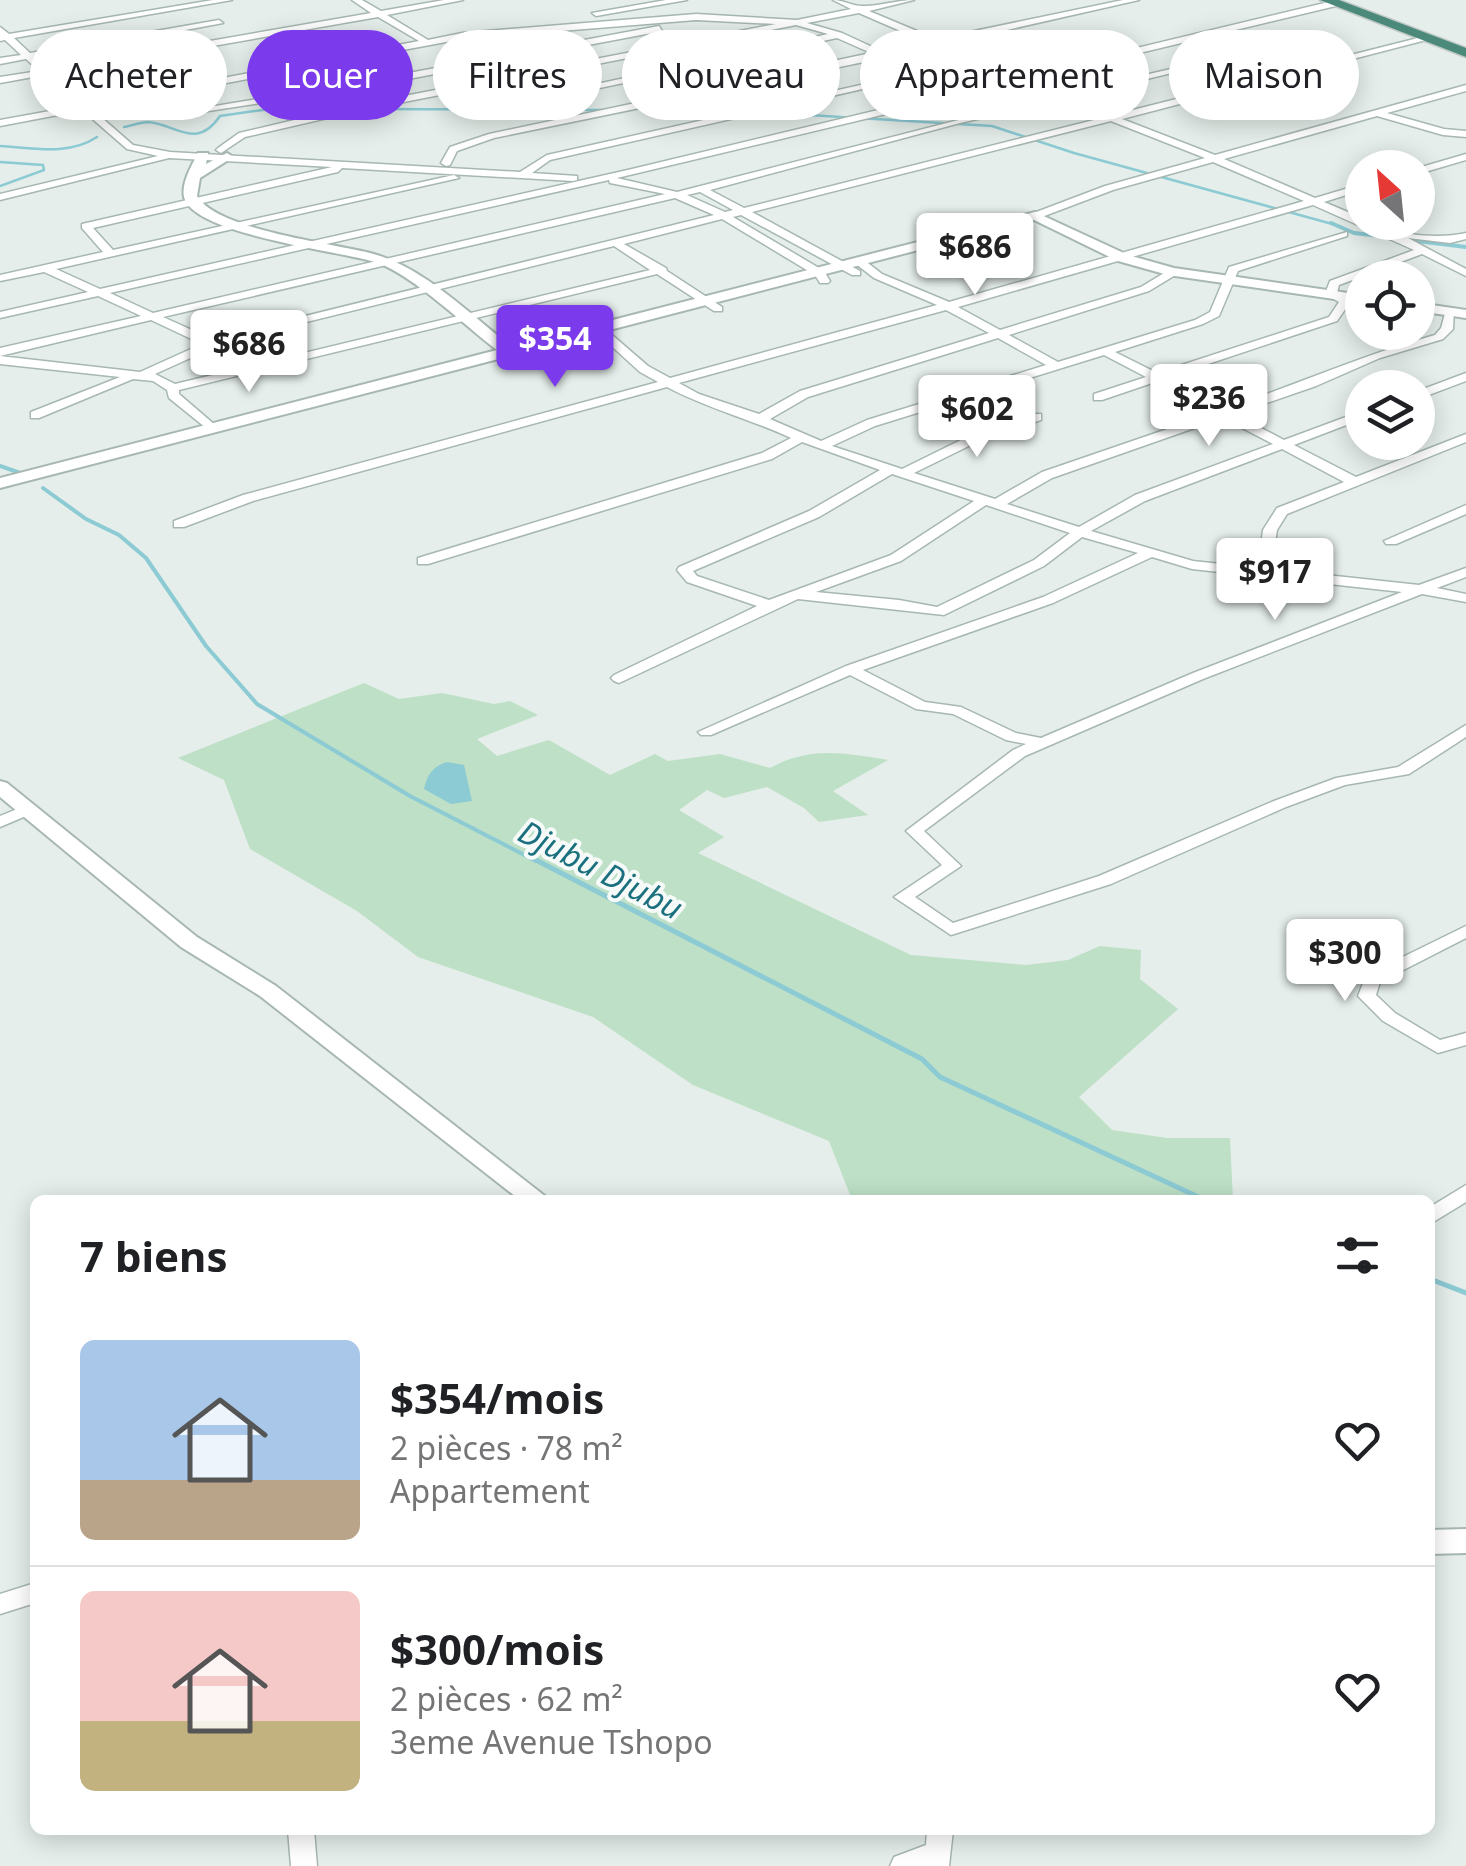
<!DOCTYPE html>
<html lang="fr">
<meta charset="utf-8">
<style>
body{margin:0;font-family:"Noto Sans",sans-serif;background:#f6f6f6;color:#202124;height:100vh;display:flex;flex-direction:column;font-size:38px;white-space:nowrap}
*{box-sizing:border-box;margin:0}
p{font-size:32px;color:#757577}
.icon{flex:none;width:55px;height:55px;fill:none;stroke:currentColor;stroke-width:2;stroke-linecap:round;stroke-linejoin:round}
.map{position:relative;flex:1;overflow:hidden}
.panel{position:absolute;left:30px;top:1195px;width:1405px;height:640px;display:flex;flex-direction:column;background:#fff;border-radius:15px;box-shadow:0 5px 25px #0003}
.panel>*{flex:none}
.banner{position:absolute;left:30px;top:30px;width:1408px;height:90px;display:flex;gap:20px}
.needle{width:65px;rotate:333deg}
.fabs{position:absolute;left:1345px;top:150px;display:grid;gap:20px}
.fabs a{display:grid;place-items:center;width:90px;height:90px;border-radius:50%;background:#fff;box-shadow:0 5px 25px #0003;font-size:50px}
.price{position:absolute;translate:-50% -85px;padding:0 22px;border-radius:10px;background:#fff;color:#222;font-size:32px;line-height:65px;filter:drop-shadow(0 2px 5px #0008)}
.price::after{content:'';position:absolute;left:50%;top:60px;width:30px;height:22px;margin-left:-15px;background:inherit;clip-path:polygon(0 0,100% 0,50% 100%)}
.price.current{background:#7c3aed;color:#fff}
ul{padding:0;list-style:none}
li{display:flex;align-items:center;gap:30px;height:250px;padding:0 50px}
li+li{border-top:2px solid #e0e0e0}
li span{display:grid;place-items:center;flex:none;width:280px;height:200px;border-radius:15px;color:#555}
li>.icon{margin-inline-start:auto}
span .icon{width:120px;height:120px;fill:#fffc;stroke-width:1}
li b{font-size:42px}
h2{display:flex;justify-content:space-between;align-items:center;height:120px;padding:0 50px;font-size:42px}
.pill{padding:0 35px;border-radius:45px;background:#fff;box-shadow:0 5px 25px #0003;font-size:35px;line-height:90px}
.pill.current{background:#7c3aed;color:#fff}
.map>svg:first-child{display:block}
.green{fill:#bde0c6}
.water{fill:#8ccad4}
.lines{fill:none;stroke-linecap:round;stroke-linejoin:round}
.stream-far2{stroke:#8ccad4;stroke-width:2.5}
.stream-far1{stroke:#8ccad4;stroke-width:4}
.stream{stroke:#8ccad4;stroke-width:5}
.minor-casing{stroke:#a7b7b1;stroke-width:3}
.tertiary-casing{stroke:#a7b7b1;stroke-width:4}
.trunk-casing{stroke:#c1cac7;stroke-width:3}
.minor{fill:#fff;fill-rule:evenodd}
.tertiary{fill:#fff;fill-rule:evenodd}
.trunk{fill:#4b8a7a;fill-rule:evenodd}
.labels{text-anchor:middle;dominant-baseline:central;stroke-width:8;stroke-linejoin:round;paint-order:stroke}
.water-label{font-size:32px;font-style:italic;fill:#1b707f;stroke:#f6faf8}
</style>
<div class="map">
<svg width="1466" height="1866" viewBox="0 0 1466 1866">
<rect width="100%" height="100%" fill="#e5eeea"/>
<path class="green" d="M364 683 399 699 442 693 494 704 510 701 538 715 477 739 497 756 549 740 610 775 655 754 668 761 720 754 770 768C811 746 843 753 888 760L833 791 868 815 819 822 804 808 767 787 724 798 707 790 679 810 724 837 698 853 911 955 1026 965 1068 960 1100 946 1141 950 1140 979 1178 1009 1079 1097 1112 1130 1167 1138H1230L1233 1200H852L829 1141 693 1085 593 1017 418 957 357 911 250 849 224 780 178 758Z"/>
<path class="water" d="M447 762 464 765 472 801 451 804 424 789C427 775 433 766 447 762Z"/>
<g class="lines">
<g class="stream-far2">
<path d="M361 109 607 110"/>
<path d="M649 109 748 111"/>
<path d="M757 112 992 126 1074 153 1336 225"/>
<path d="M124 127C131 126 141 122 148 122 176 124 196 151 220 116L283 107 350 108"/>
<path d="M0 146C34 148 68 156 97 137"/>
<path d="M0 162 43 165 44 170 0 186"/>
</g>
<g class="stream-far1">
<path d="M1331 223 1354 233 1389 237"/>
<path d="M1409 240 1466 247"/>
<path d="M0 466 23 474"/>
<path d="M43 488 86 519 119 535 146 558 206 646 257 704 410 796 536 861"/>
</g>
<g class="stream">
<path d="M532 858 922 1059 940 1077 1205 1200"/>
<path d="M1430 1279 1466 1293"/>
</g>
<defs>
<g id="minor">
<path d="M213 0H232L14 38 30 53 219 20 223 23 35 58 48 69 371 13 352 0H362L381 11 444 0H463L387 15 428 40 462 33 696 14 797 20 851 9 833 0C844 0 854 7 865 6 881 6 897 0 914 0L869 11 936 39 1123 0H1139L883 58 494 138 457 151 450 165 446 166 441 163 450 147 489 134 871 53 837 38 500 109 495 106 828 34 796 25 358 111 245 137 221 153 216 150 218 148 239 133 358 105 776 24 696 20 462 39 98 107 93 104 95 102 419 41 378 17 53 74 80 99 82 105 94 111 133 145 170 152 520 172 547 155 1048 43 1052 46 550 160 532 173 577 176V180L573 181 342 168 338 172 93 228 113 250 454 175 459 178 56 269 100 289 632 169 1337 0 1340 5 1023 81 1059 95 1175 68 1180 71 1068 98 1113 115 1430 35V39L1122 119 1215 155 1466 85V91L1387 113 1444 129 1466 131V137L1443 135 1377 116 1224 159 1315 198 1362 184V190L1324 202 1362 218V222C1375 222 1382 228 1393 231 1415 236 1444 238 1466 233V239L1450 243 1408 238 1466 269V276L1422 254 1339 285 1337 293 1351 301 1337 321 1166 378 1225 409C1295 385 1363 355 1435 335L1441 328 1446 310H1454L1453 329 1443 339 1380 358 1316 386 1235 414 1284 440 1362 411V419L1294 445 1356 477 1466 434V442L1287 514 1277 530 1271 569 1419 585 1466 568V577L1437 588 1466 594V602L1422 594 1203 679 1025 756 924 831 961 866 915 897 953 923 1099 876 1274 801 1336 778 1398 767 1466 725V737L1409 774 1345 785 1286 807 1111 884 951 935 894 897 942 865 906 831 1013 750 1026 744 1006 740 953 714 916 709 850 675 711 735H701L698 732 846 666 1043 597 1138 553 1082 537 1044 566 944 615 798 599 619 683 614 681 611 678 614 675 757 606 687 582 677 570 679 567 809 511 880 470 802 442 772 459 428 564H418V558L762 453 791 438C750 419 706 408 667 387L253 501 184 527H174V521L243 495 658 382 640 372 596 332V328H604L648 366 670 378 937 305 874 278 856 264V260H864L882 274 949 302 1304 201 1213 162 1113 190 1039 218H1031V214L1105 186 1205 158 1111 121 752 212 860 271V275H852L741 215 733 217 824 271 830 281 828 283H820L815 275 722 219 624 244 666 268 667 271 722 307V311H714L657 274 179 390V394L215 425 217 428 211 432 169 398 167 390 153 381 133 379 39 418H31V412L120 377 0 364V356L140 372 202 344 151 320 0 356V348L141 316 98 296 0 318V312L88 292 44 272 0 281V275L103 252 82 228V224L332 167 169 158 0 200V194L158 156 127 149 88 115 79 111 0 126V120L72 107V102L44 75 0 83V77L39 71 26 59 0 64V58L21 55 5 40 0 41V27L9 34ZM859 13 926 42 881 51 842 33 807 23ZM1012 84 1048 97 677 192 617 178ZM1058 101 1102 118 744 208 710 190 960 123ZM609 180 610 183 665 194 153 313 110 293ZM700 192 733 210 725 212 687 195ZM675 198 714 215 212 339 163 317ZM1313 205 1414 250 1330 281 1325 294 1339 302 1329 317 1157 373 1115 352 1203 324 1219 316 1238 271 1347 236V232L1229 267 1210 312 1195 320 1058 362 1009 335 1149 291 1177 274V270H1169L1141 287 1000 330 958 307ZM614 246 650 270 175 384 155 374 226 342ZM946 310 989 333 800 391 759 414 699 394 679 383ZM998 338 1046 365 867 420 821 441 770 419 808 397ZM1104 355 1146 377 1094 394V400H1102L1155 382 1214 413 1042 472 995 499 914 473 981 440 1041 420V414H1033L973 434 902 469 832 446 875 426ZM1223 418 1273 444 1135 495 1079 527 1007 504 1052 478ZM1282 449 1344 482 1277 508 1263 530 1258 568 1193 561 1091 531 1145 501ZM892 474 974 501 891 555 769 600 697 576 693 571 819 517ZM986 505 1070 533 1034 560 937 607 899 600 816 592 901 561ZM1152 557 1192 569 1402 592 1193 673 1041 738 1016 733 961 707 925 702 863 670 1053 603Z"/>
<path d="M666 0H687L596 16 592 13Z"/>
<path d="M659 26 662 31 366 87 202 112 197 109 366 81Z"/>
<path d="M1466 154V160L1418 174V168Z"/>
<path d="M1466 373V381L1418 399V391Z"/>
<path d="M1466 505V514L1396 544H1386L1384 541Z"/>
<path d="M27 805 35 810 33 813 0 827V816Z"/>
<path d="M1466 926V938L1380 982 1376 995 1395 1013 1440 1040 1466 1033V1045L1438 1053 1383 1021 1358 996 1366 975Z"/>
<path d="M1466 1185V1202L1430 1224V1207Z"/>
<path d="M35 1583V1603L0 1614V1594Z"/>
<path d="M288 1830H314L317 1866H291Z"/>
<path d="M927 1830H953L949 1866H890L894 1857 926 1845Z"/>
</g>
<g id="tertiary">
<path d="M198 153H208L206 164 227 153 233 157 200 178 197 196C217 230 331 243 370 253 423 266 469 314 511 346L1035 212 1128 255 1174 268 1362 295V303L1168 275 1118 261 1034 220 521 353 525 358 522 361 506 357 0 488V478L497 350C465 326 414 276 378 263 343 251 193 235 184 197 181 183 192 165 198 153Z"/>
<path d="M1418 303 1466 310V318L1418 311Z"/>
<path d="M0 781 7 783 197 937 276 986 550 1200H520L260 996 181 947 0 797Z"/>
<path d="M1466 1529V1553L1430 1554V1530Z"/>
</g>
<path id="trunk" d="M1320 0H1339L1466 48V57Z"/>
</defs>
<use href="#minor" class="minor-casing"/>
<use href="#tertiary" class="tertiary-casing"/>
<use href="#trunk" class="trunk-casing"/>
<use href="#minor" class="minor"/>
<use href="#tertiary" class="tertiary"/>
<use href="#trunk" class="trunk"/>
</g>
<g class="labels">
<g class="water-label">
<text transform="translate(601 869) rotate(27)">Djubu Djubu</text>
</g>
</g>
</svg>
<div class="fabs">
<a><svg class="needle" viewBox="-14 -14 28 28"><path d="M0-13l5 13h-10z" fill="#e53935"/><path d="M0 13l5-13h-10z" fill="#757577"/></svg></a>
<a><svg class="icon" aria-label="locate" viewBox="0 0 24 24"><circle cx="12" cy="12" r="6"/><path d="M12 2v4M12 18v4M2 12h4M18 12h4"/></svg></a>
<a><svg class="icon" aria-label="layers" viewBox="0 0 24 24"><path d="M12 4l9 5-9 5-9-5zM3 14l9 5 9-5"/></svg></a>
</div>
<b class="price" style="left:975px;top:298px">$686</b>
<b class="price current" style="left:555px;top:390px">$354</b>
<b class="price" style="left:249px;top:395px">$686</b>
<b class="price" style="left:1209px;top:449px">$236</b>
<b class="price" style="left:977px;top:460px">$602</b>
<b class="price" style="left:1275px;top:623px">$917</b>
<b class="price" style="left:1345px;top:1004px">$300</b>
<div class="banner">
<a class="pill">Acheter</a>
<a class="pill current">Louer</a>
<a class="pill">Filtres</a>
<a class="pill">Nouveau</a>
<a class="pill">Appartement</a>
<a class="pill">Maison</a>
</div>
<section class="panel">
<h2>7 biens<svg class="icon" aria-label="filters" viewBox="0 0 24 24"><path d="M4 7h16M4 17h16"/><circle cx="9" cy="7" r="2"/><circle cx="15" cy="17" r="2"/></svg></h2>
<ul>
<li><span style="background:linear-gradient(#a9c7e8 70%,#b9a48a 0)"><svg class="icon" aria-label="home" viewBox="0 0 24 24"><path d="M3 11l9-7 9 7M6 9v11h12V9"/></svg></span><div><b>$354/mois</b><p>2 pièces · 78 m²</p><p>Appartement</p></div><svg class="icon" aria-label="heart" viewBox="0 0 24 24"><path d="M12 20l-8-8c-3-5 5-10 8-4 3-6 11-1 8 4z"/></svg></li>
<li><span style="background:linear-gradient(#f6c9c9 65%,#c2b280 0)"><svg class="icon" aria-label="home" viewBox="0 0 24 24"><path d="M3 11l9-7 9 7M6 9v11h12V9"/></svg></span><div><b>$300/mois</b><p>2 pièces · 62 m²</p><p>3eme Avenue Tshopo</p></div><svg class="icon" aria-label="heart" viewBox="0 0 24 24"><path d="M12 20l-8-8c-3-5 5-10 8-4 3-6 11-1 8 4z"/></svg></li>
</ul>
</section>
</div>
